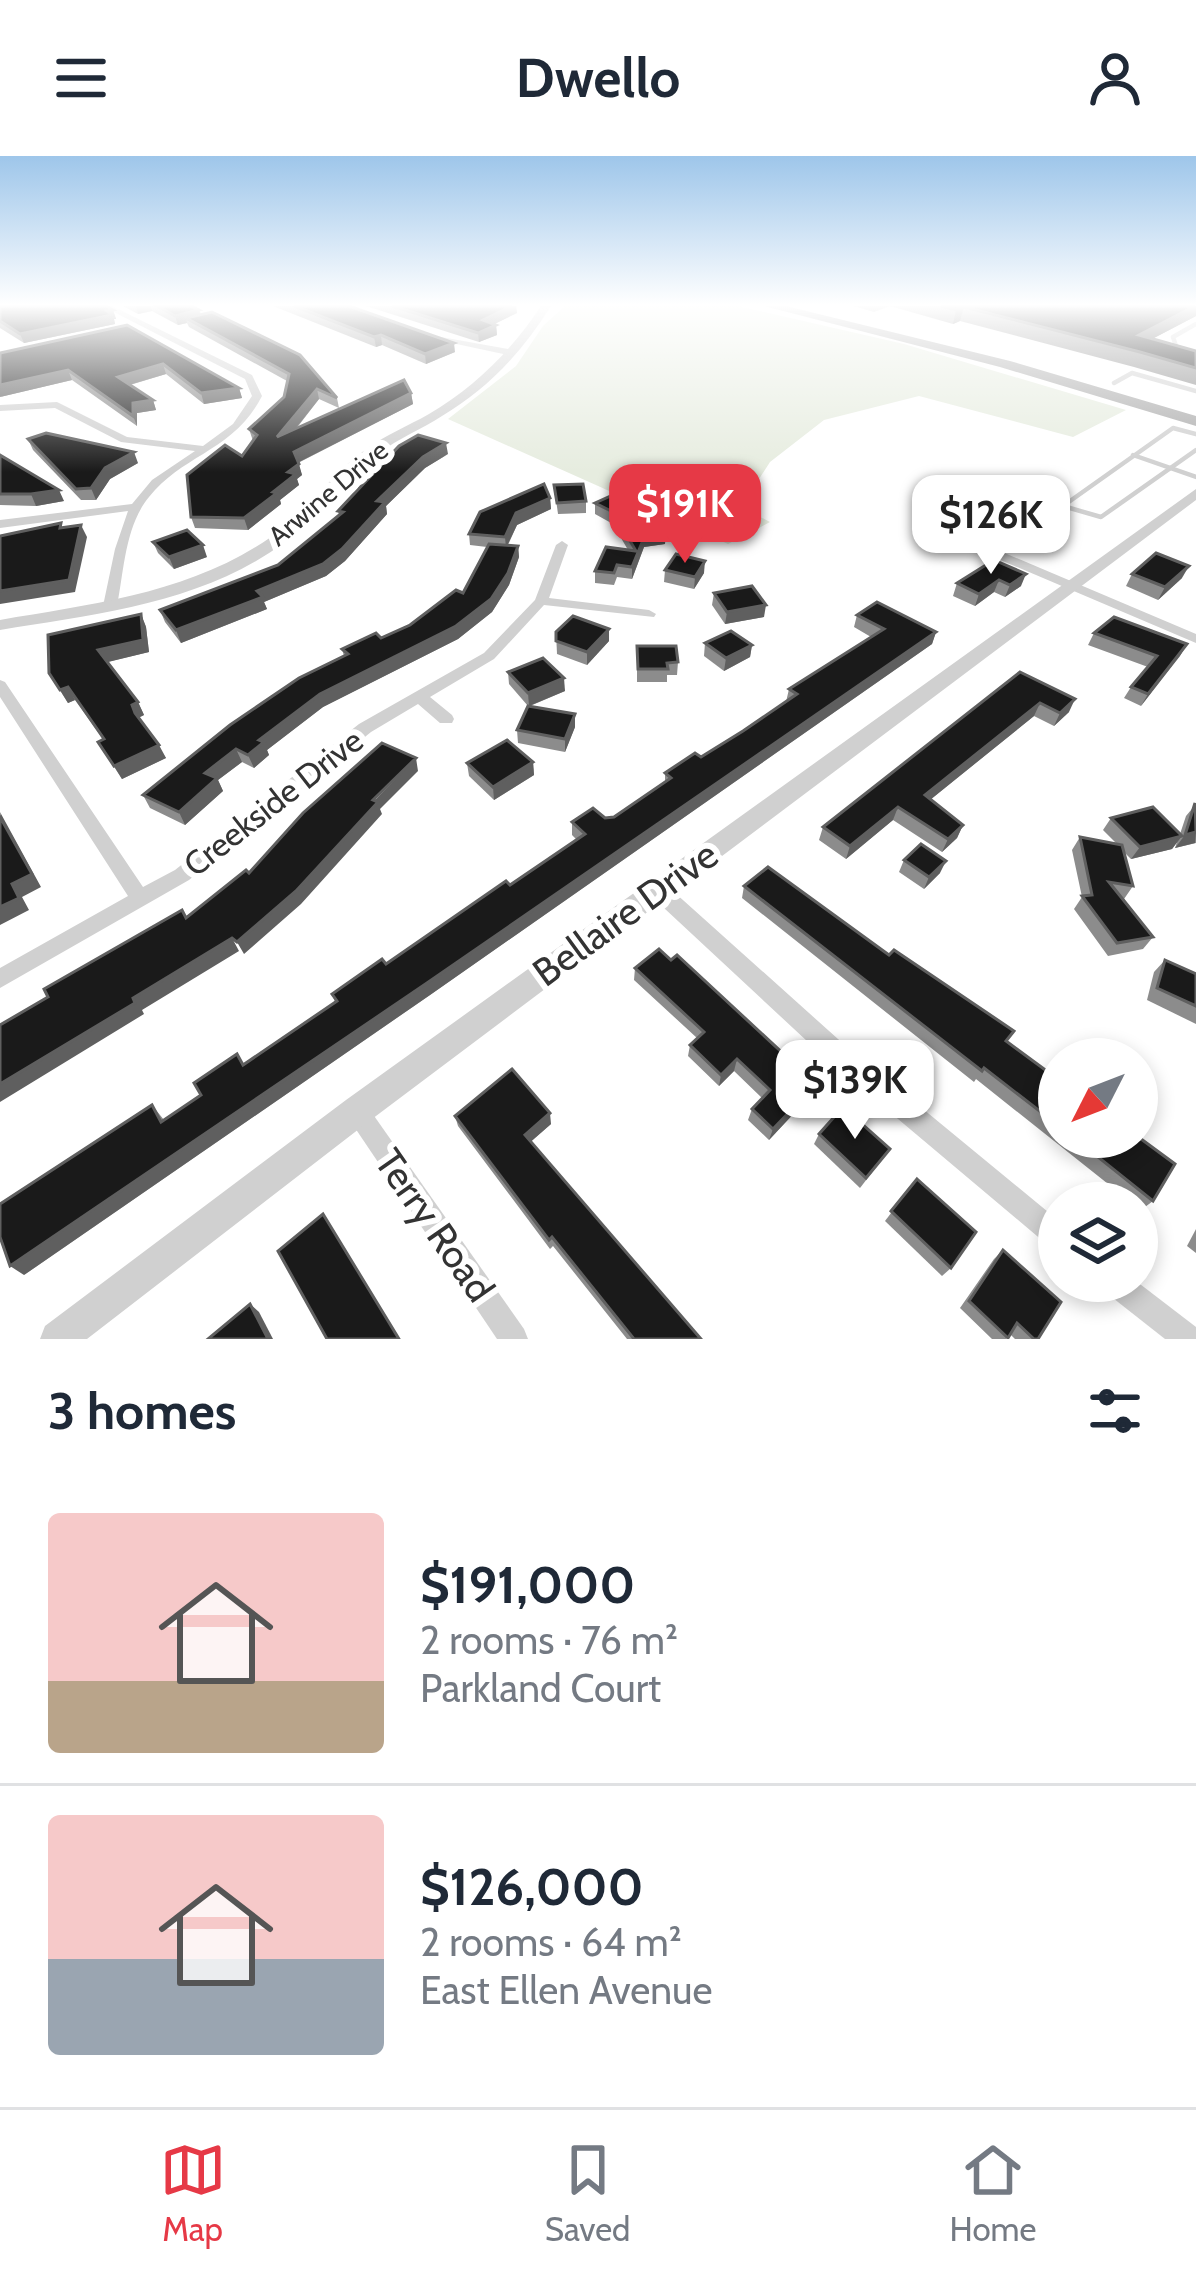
<!DOCTYPE html>
<meta charset="utf-8">
<style>
body{margin:0;font-family:Cabin,sans-serif;background:#f6f6f7;color:#1f2937;height:100vh;display:flex;flex-direction:column;font-size:45px;white-space:nowrap}
*{box-sizing:border-box;margin:0}
p{font-size:39px;color:#747a83}
.icon{flex:none;width:66px;height:66px;fill:none;stroke:currentColor;stroke-width:2;stroke-linecap:round;stroke-linejoin:round}
.map{position:relative;height:1183px;overflow:hidden}
.sheet{display:flex;flex-direction:column;background:#fff;flex:1}
.sheet>*{flex:none}
.needle{width:78px;rotate:228deg}
.tools{position:absolute;left:1038px;top:882px;display:grid;gap:24px}
.tools a{display:grid;place-items:center;width:120px;height:120px;border-radius:50%;background:#fff;box-shadow:0 6px 18px #0003;font-size:60px}
.price{position:absolute;translate:-50% -102px;padding:0 27px;border-radius:24px;background:#fff;color:#222;font-size:39px;line-height:78px;filter:drop-shadow(0 3px 6px #0008)}
.price::after{content:'';position:absolute;left:50%;top:72px;width:36px;height:27px;margin-left:-18px;background:inherit;clip-path:polygon(0 0,100% 0,50% 100%)}
.price.active{background:#e63946;color:#fff}
ul{padding:0;list-style:none}
li{display:flex;align-items:center;gap:36px;height:300px;padding:0 48px}
li+li{border-top:3px solid #e0e1e3}
li span{display:grid;place-items:center;flex:none;width:336px;height:240px;border-radius:12px;color:#555}
li>.icon{margin-inline-start:auto}
span .icon{width:144px;height:144px;fill:#fffc;stroke-width:1}
li b{font-size:51px}
h2{display:flex;justify-content:space-between;align-items:center;height:144px;padding:0 48px;font-size:51px}
header{display:flex;justify-content:space-between;align-items:center;height:156px;padding:0 48px;background:#fff;font-size:54px;font-weight:800}
.tab-bar{display:flex;justify-content:space-around;align-items:center;height:168px;border-top:3px solid #e0e1e3;background:#fff;font-size:33px;color:#747a83}
.tab-bar a{display:grid;justify-items:center;gap:6px}
.tab-bar .active{color:#e63946}
.map>svg:first-child{display:block}
.green{fill:#e6ecdf}
.lines{fill:none;stroke-linecap:round;stroke-linejoin:round}
.service{stroke:#d0d0d0;stroke-width:4.5}
.minor{fill:#d0d0d0;fill-rule:evenodd}
.tertiary{fill:#d0d0d0;fill-rule:evenodd}
.primary{fill:#ababab;fill-rule:evenodd}
.wall{fill:#8c8c8c}
.shaded-wall{fill:#5f5f5f}
.building{fill:#1a1a1a;stroke:#5f5f5f;stroke-width:3}
.labels{text-anchor:middle;dominant-baseline:central;stroke-width:12;stroke-linejoin:round;paint-order:stroke}
.far-street-label{font-size:27px;fill:#333;stroke:#fff}
.street-label{font-size:33px;fill:#333;stroke:#fff}
.near-street-label{font-size:39px;fill:#333;stroke:#fff}
</style>
<header><svg class="icon" aria-label="menu" viewBox="0 0 24 24"><path d="M4 6h16M4 12h16M4 18h16"/></svg>Dwello<svg class="icon" aria-label="person" viewBox="0 0 24 24"><circle cx="12" cy="8" r="4"/><path d="M4 21q1-7 8-7t8 7"/></svg></header>
<div class="map">
<svg width="1196" height="1183" viewBox="0 0 1196 1183">
<rect width="100%" height="100%" fill="#fff"/>
<path class="green" d="M565 150H738L904 188 1126 254 1073 281 919 240 824 264 770 306 741 351 770 366 728 388 448 263 516 210 543 170Z"/>
<g class="lines">
<g class="service">
<path d="M1177 193 1173 181 1196 168"/>
<path d="M1114 227 1132 217 1196 235"/>
<path d="M1196 278 1173 272 1063 350 1101 361 1196 294"/>
<path d="M1133 299 1196 321"/>
</g>
<g class="minor">
<path d="M102 150H112L252 219 262 240C234 295 183 298 149 341 125 370 124 415 117 450L110 454 103 450 115 393 128 355 0 372V364L132 348 152 324 195 295 121 286 55 252 0 255V249L57 246 127 281 203 290 233 268 252 240 245 223Z"/>
<path d="M430 179 508 193 512 196 508 199 433 183Z"/>
<path d="M948 373 1196 478V487L944 380V374Z"/>
<path d="M562 385 568 389 549 442 649 454 656 458 654 461 544 449 494 503 430 541 452 559 454 563 452 567H440L418 548 371 576 189 724 0 832V812L128 740 0 541V524L5 526 143 731 175 714 359 568 484 497 535 444 556 389Z"/>
<path d="M657 725 664 727 838 883 1059 1065V1095L1050 1091 822 899 650 739 647 733 650 727Z"/>
<path d="M357 943 365 947 524 1173 528 1183H497L349 963 345 955 349 947Z"/>
<path d="M1100 1125H1136L1196 1171V1183H1165L1104 1135Z"/>
</g>
<g class="tertiary">
<path d="M541 150H551C523 195 488 233 442 260 422 273 399 282 379 297 343 321 320 359 286 385 205 447 97 458 0 474V464C93 448 191 437 271 381 306 357 330 319 365 294 385 279 408 270 429 258 475 231 512 194 541 150Z"/>
<path d="M1196 333V344L368 966 87 1183H40L45 1170 346 944Z"/>
</g>
<path class="primary" d="M764 150H786L1010 205 1196 260V270L1000 211Z"/>
</g>
<g class="wall">
<path d="M0 150 113 154 116 163H114L115 168 24 187 0 172Z"/>
<path d="M123 150H191L199 154 201 158 337 242 339 252 319 243 296 273 411 237 413 248 298 307 302 319 297 323 299 329 280 344 281 348 248 374 195 372 191 361 253 285 249 273 284 241 287 225 189 171 187 167 178 169 152 155 138 158Z"/>
<path d="M273 150H349L455 196 426 208 382 189 376 191Z"/>
<path d="M366 150H516L517 157 494 168 496 169 497 179 479 186Z"/>
<path d="M854 150H1196V160L1152 183 1196 195V229L1134 211 960 165 953 168 890 150 874 156Z"/>
<path d="M127 169 239 232 242 242 204 248 166 218 130 229 153 244 156 254 137 257V270L72 224 0 241Z"/>
<path d="M28 283 138 307 110 323 96 344H81L33 294Z"/>
<path d="M448 298 425 312 386 350 387 358 345 405 326 420 264 446 267 453 181 487 165 466 160 454 278 409 339 359 338 355Z"/>
<path d="M0 299 64 345 36 350 0 349Z"/>
<path d="M554 329 586 345V357L558 358Z"/>
<path d="M550 342 551 353 517 369 508 389 518 390 519 401 509 429 492 456 458 483 323 551 267 594 269 599 254 612 242 606 218 624 223 635 185 669 150 652 143 639 344 500 342 493 381 482 410 469 463 437 487 391 470 389 469 378Z"/>
<path d="M595 347 665 388 644 391 632 423 617 421 614 429 595 427V415L628 394 613 368 595 358Z"/>
<path d="M1057 363 1020 387 1000 379 1005 367Z"/>
<path d="M153 386 207 401 174 413 158 397Z"/>
<path d="M994 404 1021 430 1005 441 994 436 975 450 953 440 957 427Z"/>
<path d="M665 414 704 417 694 433 664 426Z"/>
<path d="M1132 418 1182 422 1158 444 1126 430Z"/>
<path d="M714 437 764 461 725 468 712 449Z"/>
<path d="M141 458 146 471 149 496 107 506 138 546 144 559 138 562 166 602 122 623 98 586 103 583 75 544 68 547 49 517Z"/>
<path d="M857 459 936 476 932 488 430 839 24 1119 152 949 164 964 335 846 332 838 386 808 510 729 577 684 572 679V666L614 661 665 626V617L701 601 743 575 786 546 789 533 871 481 854 471Z"/>
<path d="M609 473V485L587 509 557 498 556 476Z"/>
<path d="M1094 477 1187 488 1141 550 1124 542 1131 531 1148 511 1088 489Z"/>
<path d="M705 487 752 489 750 501 724 515 704 500Z"/>
<path d="M637 490 678 506 677 519H667V526H637Z"/>
<path d="M508 516 565 535 530 550 575 571 565 596 518 587 517 574 528 550 509 528Z"/>
<path d="M1020 516 1069 556 1054 570 1034 560 930 644 963 669 957 682 942 696 893 664 846 703 819 684 823 671Z"/>
<path d="M533 606 534 619 494 644 469 620 467 607Z"/>
<path d="M1196 648V687L1175 692 1177 686 1172 693 1131 703 1124 696 1133 730 1124 743 1153 781 1143 793 1108 800 1074 753 1082 741 1072 694 1080 681 1116 687 1103 674 1111 662 1180 678 1186 660Z"/>
<path d="M904 704 940 717 924 733 899 716Z"/>
<path d="M744 730 1006 886 1059 924V981H1137L1153 1045 1141 1054 1137 1051V1047H1132L976 923 974 926 742 742Z"/>
<path d="M1165 804 1196 818V868L1147 844 1154 816Z"/>
<path d="M635 812 811 939 769 984 748 964 752 953 762 942 734 915 719 930 688 900 690 889 697 882 634 824Z"/>
<path d="M455 960 551 968 530 986 701 1183H627L553 1090 550 1093 458 970Z"/>
<path d="M819 978 890 993 860 1032 814 988Z"/>
<path d="M917 1023 951 1112 942 1120 885 1065Z"/>
<path d="M1196 1073V1097L1187 1090Z"/>
<path d="M1003 1094 1038 1183H1015L1010 1178 1006 1183H992L960 1152 994 1103Z"/>
</g>
<g class="shaded-wall">
<path d="M136 150H151L152 155 138 158Z"/>
<path d="M512 150H516L517 157 484 173 483 164Z"/>
<path d="M1196 150V160L1133 193 1139 179Z"/>
<path d="M964 151 960 165 953 168 956 154Z"/>
<path d="M113 154 116 163H114L115 168 24 187 20 178Z"/>
<path d="M199 154 202 163 186 162 187 167 178 169 175 160Z"/>
<path d="M496 169 497 179 479 186 478 177Z"/>
<path d="M381 179 382 189 376 191 374 181Z"/>
<path d="M454 187 455 196 426 208 425 198Z"/>
<path d="M163 208 166 218 122 231 118 221Z"/>
<path d="M68 214 72 224 0 241V229Z"/>
<path d="M239 232 242 242 204 248 201 237Z"/>
<path d="M317 233 319 243 280 292 277 281Z"/>
<path d="M411 237 413 248 297 307 294 296Z"/>
<path d="M153 244 156 254 137 257V270L133 260V247Z"/>
<path d="M446 287 448 298 425 312 386 350 387 358 345 405 326 420 264 446 267 453 181 487 176 474 257 435 377 345 423 301Z"/>
<path d="M134 296 138 307 110 323 96 344 91 332 105 312Z"/>
<path d="M299 308 302 319 297 323 299 329 280 344 281 348 248 374 244 362 273 336 288 316Z"/>
<path d="M59 334 64 345 36 350 31 338Z"/>
<path d="M550 342 551 353 517 369 506 392 505 381 516 357Z"/>
<path d="M1062 351 1057 363 1020 387 1025 375Z"/>
<path d="M81 369 87 381 75 436 0 448V435Z"/>
<path d="M666 376 665 388 644 391 632 423V411L645 379Z"/>
<path d="M203 389 207 401 174 413 169 401Z"/>
<path d="M518 390 519 401 509 429 492 456 458 483 323 551 267 594 269 599 254 612 248 599 259 584 320 538 456 470Z"/>
<path d="M705 405 704 417 694 433 695 421Z"/>
<path d="M1189 410 1182 422 1158 444 1165 431Z"/>
<path d="M1026 418 1021 430 1005 441 1010 429Z"/>
<path d="M999 424 994 436 975 450 979 438Z"/>
<path d="M766 449 764 461 725 468 727 456Z"/>
<path d="M141 458 146 471 149 496 104 507 98 494Z"/>
<path d="M609 473V485L587 509V496Z"/>
<path d="M936 476 932 488 430 839 24 1119 10 1110Z"/>
<path d="M1187 488 1180 500 1141 550 1148 538Z"/>
<path d="M752 489 750 501 724 515 726 502Z"/>
<path d="M564 522 565 535 529 550 528 537Z"/>
<path d="M68 531 75 544 68 547 60 534Z"/>
<path d="M1075 543 1069 556 1054 570 1060 557Z"/>
<path d="M138 546 144 559 138 562 141 570 132 549Z"/>
<path d="M1040 547 1034 560 920 652 925 639Z"/>
<path d="M575 558V571L565 596V583Z"/>
<path d="M159 589 166 602 122 623 114 610Z"/>
<path d="M236 593 242 606 218 624 223 635 185 669 179 656 205 617Z"/>
<path d="M416 602 418 615 380 653 382 658 301 748 244 798 237 786Z"/>
<path d="M533 606 534 619 494 644 493 631Z"/>
<path d="M898 651 893 664 846 703 850 690Z"/>
<path d="M0 656 41 731 22 741 29 754 0 769V751L12 728Z"/>
<path d="M963 669 957 682 942 696 948 683Z"/>
<path d="M1196 676 1195 687 1175 692 1185 679Z"/>
<path d="M1182 680 1172 693 1131 703 1140 691Z"/>
<path d="M946 705 940 717 924 733 929 721Z"/>
<path d="M232 782 239 795 142 854 144 858 0 946V928L133 842Z"/>
<path d="M737 903 734 915 719 930 721 919Z"/>
<path d="M816 928 811 939 769 984 773 973Z"/>
<path d="M550 957 551 968 526 990 525 979Z"/>
<path d="M250 1148 259 1156 273 1183H268Z"/>
</g>
<g class="building">
<path d="M0 150H106L113 154 107 155 112 159 20 178 0 165Z"/>
<path d="M157 150H191L199 154 175 160Z"/>
<path d="M294 150H349L454 187 425 198 381 179 374 181Z"/>
<path d="M392 150H512L483 164 496 169 478 177Z"/>
<path d="M941 150H1195L1139 179 1196 195V212L1140 196 964 151 956 154Z"/>
<path d="M212 156 300 199 337 242 317 233 277 281 404 224 411 237 294 296 299 308 288 316 296 318 273 336 277 337 244 362 191 361 187 319 225 289 242 300 257 279 249 273 284 241 289 218 186 162Z"/>
<path d="M127 169 239 232 201 237 163 208 118 221 153 244 133 247V260L68 214 0 229V197Z"/>
<path d="M46 277 134 296 105 312 91 332 76 333 28 283Z"/>
<path d="M418 279 446 287 423 301 377 345 385 346 342 393 323 408 257 435 263 441 176 474 160 454 278 409 343 356 338 355 399 290Z"/>
<path d="M0 299 59 334 31 338H0Z"/>
<path d="M544 328 550 342 516 357 505 381 469 378 480 356Z"/>
<path d="M583 328 586 345 557 347 554 329Z"/>
<path d="M622 335 648 349 666 376 645 379 632 411 617 409 614 417 595 415 606 391 636 395 613 356 595 347Z"/>
<path d="M1042 343 1062 351 1025 375 1005 367Z"/>
<path d="M61 367 60 372 81 369 69 424 0 435V380Z"/>
<path d="M187 374 203 389 169 401 153 386Z"/>
<path d="M489 388 518 390 508 417 491 443 456 470 320 538 259 584 264 586 248 599 236 593 205 617 217 622 179 656 143 639 230 569 299 522 348 498 342 493 376 477 381 482 410 469 456 434 463 437Z"/>
<path d="M1156 397 1189 410 1165 431 1132 418Z"/>
<path d="M676 398 705 405 695 421 665 414Z"/>
<path d="M994 404 1026 418 1010 429 999 424 979 438 957 427Z"/>
<path d="M752 430 766 449 727 456 714 437Z"/>
<path d="M877 446 936 476 427 827 10 1110 0 1081V1048L152 949 161 966 201 939 194 927 237 898 243 909 337 845 332 838 382 803 386 808 506 725 510 729 585 678 572 666 593 652 605 662 614 661 671 622 665 617 695 597 701 601 743 575 797 538 789 533 884 473 857 459Z"/>
<path d="M141 458 143 484 98 494 138 546 132 549 135 557 159 589 114 610 98 586 104 583 68 531 60 534 49 517 48 479Z"/>
<path d="M573 460 609 473 587 496 556 485V476Z"/>
<path d="M1114 461 1187 488 1148 538 1131 531 1157 500 1094 477Z"/>
<path d="M731 475 752 489 726 502 705 487Z"/>
<path d="M637 490H676L678 506 667 507 668 513H638Z"/>
<path d="M543 502 564 522 528 537 508 516Z"/>
<path d="M1020 516 1075 543 1060 557 1040 547 925 639 963 669 948 683 898 651 850 690 823 671Z"/>
<path d="M528 550 575 558 565 583 517 574Z"/>
<path d="M507 584 533 606 493 631 467 607Z"/>
<path d="M382 587 416 602 373 644 378 646 296 735 237 786 232 782 133 842 135 847 0 928V869L48 841 44 833 182 754 186 762 246 714 249 717 303 657Z"/>
<path d="M1195 647 1196 676 1185 679Z"/>
<path d="M1153 651 1182 680 1140 691 1111 662Z"/>
<path d="M0 661 32 718 12 728 19 742 0 751Z"/>
<path d="M1080 681 1122 689 1133 730 1109 726 1153 781 1117 787 1082 740 1092 739Z"/>
<path d="M921 688 946 705 929 721 904 704Z"/>
<path d="M768 711 889 799 894 794 1014 875 1006 885 1059 924V970L984 912 982 915 744 730Z"/>
<path d="M659 793 671 804 677 799 816 928 773 973 752 953 770 934 737 903 721 919 690 889 704 876 635 812Z"/>
<path d="M1165 804 1196 818V850L1157 832Z"/>
<path d="M512 913 550 957 525 979 701 1183H634L552 1081 549 1084 455 960Z"/>
<path d="M843 951 890 993 866 1022 819 978Z"/>
<path d="M1137 980 1175 1008 1153 1045 1073 981Z"/>
<path d="M917 1023 976 1076 951 1112 891 1055Z"/>
<path d="M323 1058 399 1183H327L278 1095Z"/>
<path d="M1003 1094 1061 1146 1038 1183H1034L1017 1167 1008 1182 969 1145Z"/>
<path d="M250 1148 268 1183H208Z"/>
</g>
<linearGradient id="sky" x2="0" y2="1"><stop stop-color="#9ec6ea"/><stop offset="0.47" stop-color="#fff"/><stop offset="1" stop-color="#fff" stop-opacity="0"/></linearGradient>
<rect width="1196" height="316" fill="url(#sky)"/>
<g class="labels">
<g class="far-street-label">
<text transform="translate(328 337) rotate(-40)">Arwine Drive</text>
</g>
<g class="street-label">
<text transform="translate(273 646) rotate(-38)">Creekside Drive</text>
</g>
<g class="near-street-label">
<text transform="translate(625 757) rotate(-36)">Bellaire Drive</text>
<text transform="translate(435 1069) rotate(55)">Terry Road</text>
</g>
</g>
</svg>
<div class="tools">
<a><svg class="needle" viewBox="-14 -14 28 28"><path d="M0-13l5 13h-10z" fill="#e53935"/><path d="M0 13l5-13h-10z" fill="#747a83"/></svg></a>
<a><svg class="icon" aria-label="layers" viewBox="0 0 24 24"><path d="M12 4l9 5-9 5-9-5zM3 14l9 5 9-5"/></svg></a>
</div>
<b class="price active" style="left:685px;top:410px">$191K</b>
<b class="price" style="left:991px;top:421px">$126K</b>
<b class="price" style="left:855px;top:986px">$139K</b>
</div>
<section class="sheet">
<h2>3 homes<svg class="icon" aria-label="filters" viewBox="0 0 24 24"><path d="M4 7h16M4 17h16"/><circle cx="9" cy="7" r="2"/><circle cx="15" cy="17" r="2"/></svg></h2>
<ul>
<li><span style="background:linear-gradient(#f6c9c9 70%,#b9a48a 0)"><svg class="icon" aria-label="home" viewBox="0 0 24 24"><path d="M3 11l9-7 9 7M6 9v11h12V9"/></svg></span><div><b>$191,000</b><p>2 rooms · 76 m²</p><p>Parkland Court</p></div></li>
<li><span style="background:linear-gradient(#f6c9c9 60%,#9aa5b1 0)"><svg class="icon" aria-label="home" viewBox="0 0 24 24"><path d="M3 11l9-7 9 7M6 9v11h12V9"/></svg></span><div><b>$126,000</b><p>2 rooms · 64 m²</p><p>East Ellen Avenue</p></div></li>
</ul>
</section>
<nav class="tab-bar">
<a class="active"><svg class="icon" aria-label="map" viewBox="0 0 24 24"><path d="M3 6l6-2 6 2 6-2v14l-6 2-6-2-6 2zM9 4v14M15 6v14"/></svg>Map</a>
<a><svg class="icon" aria-label="saved" viewBox="0 0 24 24"><path d="M7 4h10v16l-5-4-5 4z"/></svg>Saved</a>
<a><svg class="icon" aria-label="home" viewBox="0 0 24 24"><path d="M3 11l9-7 9 7M6 9v11h12V9"/></svg>Home</a>
</nav>
